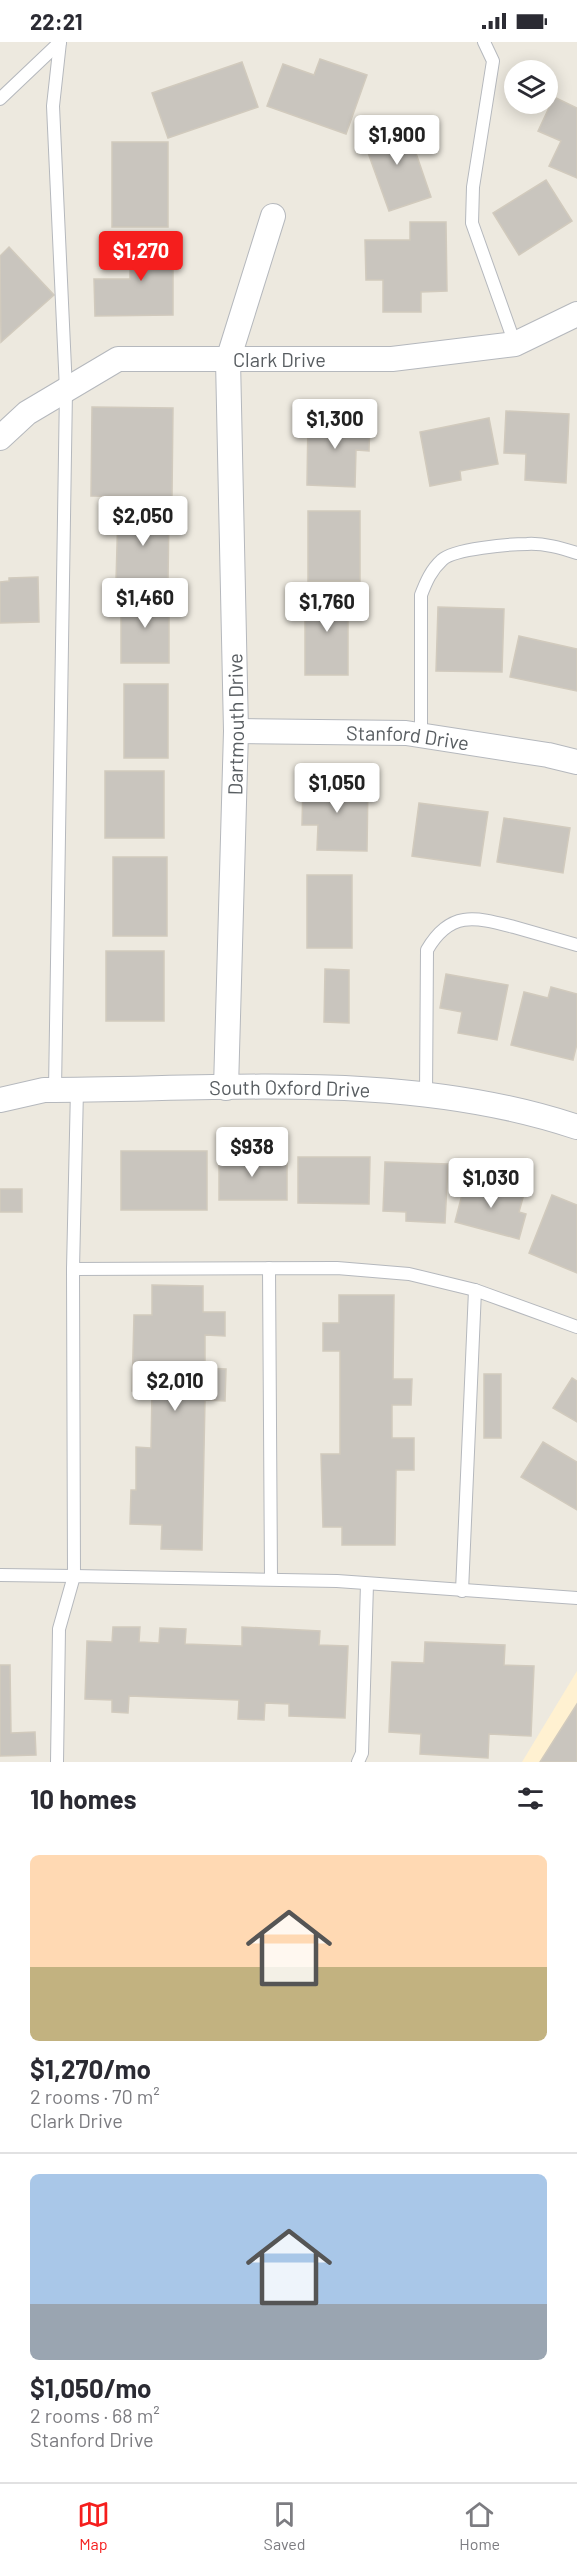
<!DOCTYPE html>
<meta charset="utf-8">
<style>
body{margin:0;font-family:Barlow,sans-serif;background:#f2f2f3;color:#2b2b33;height:100vh;display:flex;flex-direction:column;font-size:22px;white-space:nowrap}
*{box-sizing:border-box;margin:0}
p{font-size:20px;color:#7c7c81}
.icon{flex:none;width:33px;height:33px;fill:none;stroke:currentColor;stroke-width:2;stroke-linecap:round;stroke-linejoin:round}
.map{position:relative;height:1720px;overflow:hidden}
.side{display:flex;flex-direction:column;background:#fff;flex:1}
.side>*{flex:none}
.controls{position:absolute;left:504px;top:18px;display:grid;gap:12px}
.controls a{display:grid;place-items:center;width:54px;height:54px;border-radius:50%;background:#fff;box-shadow:0 3px 15px #0003;font-size:30px}
.price{position:absolute;translate:-50% -51px;padding:0 14px;border-radius:6px;background:#fff;color:#222;font-size:20px;line-height:39px;filter:drop-shadow(0 2px 3px #0008)}
.price::after{content:'';position:absolute;left:50%;top:36px;width:18px;height:14px;margin-left:-9px;background:inherit;clip-path:polygon(0 0,100% 0,50% 100%)}
.price.on{background:#f51e1d;color:#fff}
ul{padding:0;list-style:none}
li{display:grid;align-content:center;gap:12px;height:318px;padding:0 30px}
li+li{border-top:2px solid #e1e1e2}
li span{display:grid;place-items:center;height:186px;border-radius:9px;color:#555}
li>.icon{margin-inline-start:auto}
span .icon{width:108px;height:108px;fill:#fffc;stroke-width:1}
li b{font-size:26px}
h2{display:flex;justify-content:space-between;align-items:center;height:72px;padding:0 30px;font-size:26px}
.status{display:flex;justify-content:space-between;align-items:center;height:42px;padding:0 30px;background:#fff;direction:ltr}
.status svg{height:16px;fill:currentColor}
.dock{display:flex;justify-content:space-around;align-items:center;height:84px;border-top:2px solid #e1e1e2;background:#fff;font-size:16px;color:#7c7c81}
.dock a{display:grid;justify-items:center;gap:3px}
.dock .on{color:#f51e1d}
.map>svg:first-child{display:block}
.commercial{fill:#fff1d1}
.building{fill:#c9c5be;stroke:#d1cabd;stroke-width:1.5}
.lines{fill:none;stroke-linecap:round;stroke-linejoin:round}
.lane-casing{stroke:#b5b8bd;stroke-width:14}
.street-casing{stroke:#b5b8bd;stroke-width:26}
.lane{stroke:#fff;stroke-width:12}
.street{stroke:#fff;stroke-width:24}
.labels{text-anchor:middle;dominant-baseline:central;stroke-width:6;stroke-linejoin:round;paint-order:stroke}
.street-label{font-size:20px;fill:#585d61;stroke:#fff}
</style>
<div class="status"><b>22:21</b><svg viewBox="0 0 49 12"><path d="M0 12V9h3v3zM5 12V6h3v6zM10 12V3h3v9zM15 12V0h3v12zM26 1h20v11H26zM47 4h2v5h-2z"/></svg></div>
<div class="map">
<svg width="577" height="1720" viewBox="0 0 577 1720">
<rect width="100%" height="100%" fill="#ede9df"/>
<path class="commercial" d="M577 1629V1720H522Z"/>
<g class="building">
<path d="M320 17 367 33 346 92 267 64 283 22 314 33Z"/>
<path d="M242 20 258 65 168 96 152 51Z"/>
<path d="M554 55 577 66V136L549 124 561 99 538 89Z"/>
<path d="M405 79 431 155 389 169 362 94Z"/>
<rect x="112" y="100" width="56" height="85"/>
<path d="M546 138 572 179 519 213 493 171Z"/>
<path d="M410 180H446L447 249 421 250V270H383V238H366L365 198H410Z"/>
<path d="M130 195H173V273L95 274 94 237H130Z"/>
<path d="M9 205 54 253 1 300 0 214Z"/>
<path d="M92 365 173 366 172 455 91 454Z"/>
<path d="M506 369 569 372 566 441 525 438 526 412 504 411Z"/>
<path d="M308 376 370 377 369 409 356 408 355 445 307 443Z"/>
<path d="M489 376 498 422 460 429 461 438 430 444 420 390Z"/>
<path d="M118 469 169 470 168 540 116 539Z"/>
<rect x="308" y="469" width="52" height="70"/>
<path d="M38 535 39 580 0 581V540L9 539V536Z"/>
<rect x="305" y="549" width="43" height="84"/>
<rect x="121" y="553" width="48" height="68"/>
<path d="M438 565 504 567 502 630 436 629Z"/>
<path d="M519 594 577 607V649L510 635Z"/>
<rect x="124" y="642" width="44" height="74"/>
<rect x="105" y="729" width="59" height="67"/>
<path d="M303 740 368 741 367 809 317 808 318 783H302Z"/>
<path d="M419 761 488 770 480 824 412 814Z"/>
<path d="M504 776 570 786 563 831 497 820Z"/>
<rect x="113" y="815" width="54" height="79"/>
<rect x="307" y="833" width="45" height="73"/>
<rect x="106" y="909" width="58" height="70"/>
<path d="M325 927 349 928V981L324 980Z"/>
<path d="M446 932 508 943 497 998 458 991 462 970 440 966Z"/>
<path d="M551 945 577 952V1002L573 1018 511 1003 524 950 548 956Z"/>
<rect x="121" y="1109" width="86" height="59"/>
<path d="M219 1111H238V1116H287V1158H219Z"/>
<path d="M298 1115H370L369 1162 298 1161Z"/>
<path d="M385 1120 448 1122 445 1181 406 1179V1170L383 1169Z"/>
<path d="M466 1137 524 1152 519 1170 526 1172 519 1197 455 1180Z"/>
<rect x="0" y="1147" width="22" height="23"/>
<path d="M552 1153 577 1163V1231L529 1211Z"/>
<path d="M152 1243 203 1244V1270H225V1294L205 1293V1326L226 1327 225 1359 205 1358 202 1508 161 1507 162 1483 130 1482 131 1448H136V1405L151 1406 152 1349H132L134 1273H152Z"/>
<path d="M339 1253H394L393 1337H412L411 1363H392V1396H414V1428H396L395 1503H342V1485H323L321 1412H340V1309H323V1281H339Z"/>
<rect x="484" y="1332" width="17" height="64"/>
<path d="M572 1336 577 1339V1380L553 1366Z"/>
<path d="M543 1400 577 1420V1468L521 1435Z"/>
<path d="M113 1585H140L139 1600 159 1601 160 1586 186 1587 185 1602 242 1604V1585L320 1589 319 1603 348 1604 345 1676 289 1674V1662L265 1661 264 1678 238 1677 239 1658 129 1654 128 1671 112 1670V1658L85 1657 87 1599 112 1600Z"/>
<path d="M425 1600 505 1603 504 1623 534 1624 531 1694 489 1692 488 1716 420 1712 421 1692 389 1690 392 1620 424 1621Z"/>
<path d="M0 1623H10L11 1691 35 1690 36 1713 0 1714Z"/>
<path d="M577 1662V1720H540Z"/>
</g>
<g class="lines">
<defs>
<g id="lane">
<path d="M484 0 493 19 473 145 472 181 515 302"/>
<path d="M0 57 60 0"/>
<path d="M421 694V553C426 540 431 528 442 518 453 507 510 502 527 502 544 501 561 506 577 511"/>
<path d="M55 1048 66 348 53 64 60 0"/>
<path d="M426 1053 427 908C450 868 475 875 514 885 535 891 556 897 577 903"/>
<path d="M269 1226 271 1536"/>
<path d="M73 1227 337 1226 409 1232 475 1248"/>
<path d="M0 1533 74 1534 73 1227 77 1047"/>
<path d="M462 1549 475 1248 577 1285"/>
<path d="M57 1720 59 1587 74 1534 337 1539 577 1556"/>
<path d="M358 1720 362 1711 367 1542"/>
</g>
<g id="street">
<path id="s1" d="M0 396 27 371 118 317H392L515 302 577 272"/>
<path id="s2" d="M236 689 406 691 548 713 577 720"/>
<path id="s3" d="M226 1046 236 689 228 318 273 174"/>
<path id="s4" d="M0 1058 44 1048C221 1048 407 1028 577 1085"/>
</g>
</defs>
<use href="#lane" class="lane-casing"/>
<use href="#street" class="street-casing"/>
<use href="#lane" class="lane"/>
<use href="#street" class="street"/>
</g>
<g class="labels">
<g class="street-label">
<text stroke="none"><textPath href="#s1" startOffset="304">Clark Drive</textPath></text>
<text stroke="none"><textPath href="#s3" startOffset="364">Dartmouth Drive</textPath></text>
<text stroke="none"><textPath href="#s2" startOffset="172">Stanford Drive</textPath></text>
<text stroke="none"><textPath href="#s4" startOffset="291">South Oxford Drive</textPath></text>
</g>
</g>
</svg>
<div class="controls">
<a><svg class="icon" aria-label="layers" viewBox="0 0 24 24"><path d="M12 4l9 5-9 5-9-5zM3 14l9 5 9-5"/></svg></a>
</div>
<b class="price" style="left:397px;top:124px">$1,900</b>
<b class="price on" style="left:141px;top:240px">$1,270</b>
<b class="price" style="left:335px;top:408px">$1,300</b>
<b class="price" style="left:143px;top:505px">$2,050</b>
<b class="price" style="left:145px;top:587px">$1,460</b>
<b class="price" style="left:327px;top:591px">$1,760</b>
<b class="price" style="left:337px;top:772px">$1,050</b>
<b class="price" style="left:252px;top:1136px">$938</b>
<b class="price" style="left:491px;top:1167px">$1,030</b>
<b class="price" style="left:175px;top:1370px">$2,010</b>
</div>
<section class="side">
<h2>10 homes<svg class="icon" aria-label="filters" viewBox="0 0 24 24"><path d="M4 7h16M4 17h16"/><circle cx="9" cy="7" r="2"/><circle cx="15" cy="17" r="2"/></svg></h2>
<ul>
<li><span style="background:linear-gradient(#ffd9b3 60%,#c2b280 0)"><svg class="icon" aria-label="home" viewBox="0 0 24 24"><path d="M3 11l9-7 9 7M6 9v11h12V9"/></svg></span><div><b>$1,270/mo</b><p>2 rooms · 70 m²</p><p>Clark Drive</p></div></li>
<li><span style="background:linear-gradient(#a9c7e8 70%,#9aa5b1 0)"><svg class="icon" aria-label="home" viewBox="0 0 24 24"><path d="M3 11l9-7 9 7M6 9v11h12V9"/></svg></span><div><b>$1,050/mo</b><p>2 rooms · 68 m²</p><p>Stanford Drive</p></div></li>
</ul>
</section>
<nav class="dock">
<a class="on"><svg class="icon" aria-label="map" viewBox="0 0 24 24"><path d="M3 6l6-2 6 2 6-2v14l-6 2-6-2-6 2zM9 4v14M15 6v14"/></svg>Map</a>
<a><svg class="icon" aria-label="saved" viewBox="0 0 24 24"><path d="M7 4h10v16l-5-4-5 4z"/></svg>Saved</a>
<a><svg class="icon" aria-label="home" viewBox="0 0 24 24"><path d="M3 11l9-7 9 7M6 9v11h12V9"/></svg>Home</a>
</nav>
